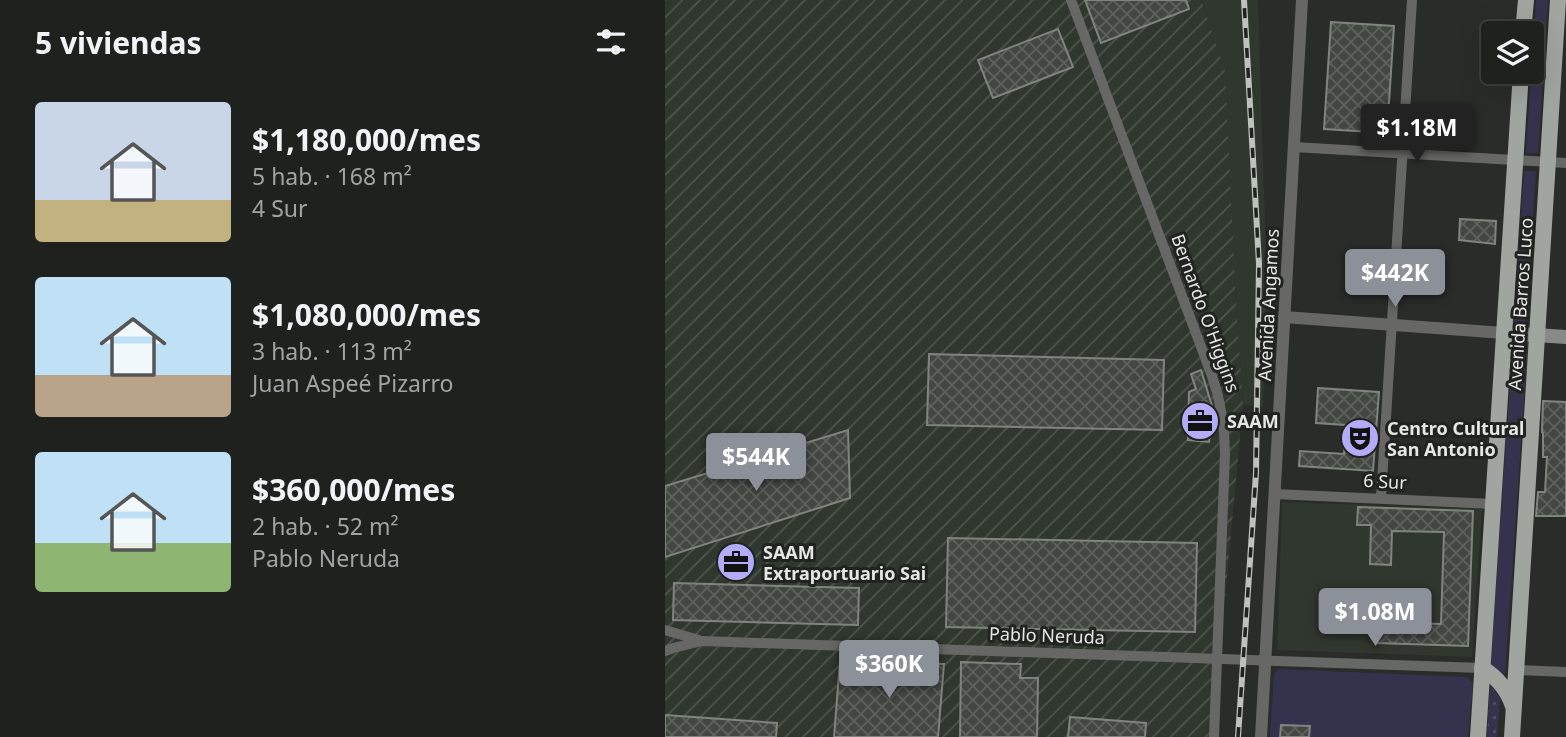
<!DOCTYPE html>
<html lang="es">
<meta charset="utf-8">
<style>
body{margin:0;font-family:"Noto Sans",sans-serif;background:#2c2e2b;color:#f1f3f6;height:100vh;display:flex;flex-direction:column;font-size:26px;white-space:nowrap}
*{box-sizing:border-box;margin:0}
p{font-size:23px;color:#a1a3a4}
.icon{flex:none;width:38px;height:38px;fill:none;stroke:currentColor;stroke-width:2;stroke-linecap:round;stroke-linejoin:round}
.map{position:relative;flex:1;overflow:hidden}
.drawer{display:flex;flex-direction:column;background:#1f211e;width:665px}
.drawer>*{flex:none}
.tools{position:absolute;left:816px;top:21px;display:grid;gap:14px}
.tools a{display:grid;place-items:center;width:63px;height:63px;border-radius:7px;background:#1f211e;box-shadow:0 7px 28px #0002,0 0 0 2px #3c3e3c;font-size:35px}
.price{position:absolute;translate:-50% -60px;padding:0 16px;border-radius:7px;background:#8c9099;color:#fff;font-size:23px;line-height:46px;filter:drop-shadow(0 2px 4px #0008)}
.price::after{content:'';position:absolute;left:50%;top:42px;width:21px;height:16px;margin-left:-10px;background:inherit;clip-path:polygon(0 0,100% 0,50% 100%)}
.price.active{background:#222;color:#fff}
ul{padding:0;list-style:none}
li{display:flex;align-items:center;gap:21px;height:175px;padding:0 35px}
li span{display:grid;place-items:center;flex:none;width:196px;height:140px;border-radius:7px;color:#555}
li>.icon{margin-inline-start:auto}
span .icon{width:84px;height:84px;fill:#fffc;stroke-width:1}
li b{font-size:30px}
h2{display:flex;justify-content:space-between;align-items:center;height:84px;padding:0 35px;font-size:30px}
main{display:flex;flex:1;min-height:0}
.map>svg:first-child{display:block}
.built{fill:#30372e}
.industrial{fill:url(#industrial-furrows)}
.grass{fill:url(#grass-dots)}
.park{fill:#35324e}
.building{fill:url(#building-cross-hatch);stroke:#80847e;stroke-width:2}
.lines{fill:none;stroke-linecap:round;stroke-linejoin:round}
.minor{stroke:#676866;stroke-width:10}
.tertiary{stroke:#676866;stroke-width:12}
.secondary{stroke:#888a87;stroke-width:14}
.primary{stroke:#a1a5a0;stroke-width:16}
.rail-casing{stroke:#bfc1be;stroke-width:6}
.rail{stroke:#20231f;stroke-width:3.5;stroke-dasharray:10;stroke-linecap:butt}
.labels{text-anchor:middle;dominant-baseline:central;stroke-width:6;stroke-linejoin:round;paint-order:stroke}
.street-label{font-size:18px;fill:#e5e7e4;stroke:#20231f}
.poi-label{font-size:18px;font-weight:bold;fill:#e5e7e4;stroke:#20231f;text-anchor:start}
</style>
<main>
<section class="drawer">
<h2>5 viviendas<svg class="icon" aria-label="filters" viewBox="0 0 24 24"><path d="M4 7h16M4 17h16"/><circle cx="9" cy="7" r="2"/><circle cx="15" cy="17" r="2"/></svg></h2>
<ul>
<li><span style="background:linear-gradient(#c9d6e8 70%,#c2b280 0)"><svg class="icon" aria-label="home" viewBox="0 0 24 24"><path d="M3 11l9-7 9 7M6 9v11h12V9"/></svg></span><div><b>$1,180,000/mes</b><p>5 hab. · 168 m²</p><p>4 Sur</p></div></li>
<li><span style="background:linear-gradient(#bfe0f5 70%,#b9a48a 0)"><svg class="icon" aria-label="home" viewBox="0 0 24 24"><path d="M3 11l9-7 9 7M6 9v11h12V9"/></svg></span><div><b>$1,080,000/mes</b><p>3 hab. · 113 m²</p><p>Juan Aspeé Pizarro</p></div></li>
<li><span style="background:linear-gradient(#bfe0f5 65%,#8fb573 0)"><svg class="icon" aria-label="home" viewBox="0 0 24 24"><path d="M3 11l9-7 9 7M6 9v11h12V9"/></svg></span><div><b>$360,000/mes</b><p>2 hab. · 52 m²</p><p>Pablo Neruda</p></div></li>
</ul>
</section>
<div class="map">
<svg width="901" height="737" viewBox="0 0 901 737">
<defs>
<pattern id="industrial-furrows" width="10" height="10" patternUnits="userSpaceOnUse" patternTransform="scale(1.75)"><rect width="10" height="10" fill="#30372e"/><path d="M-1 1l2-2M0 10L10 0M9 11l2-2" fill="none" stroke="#4e544c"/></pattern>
<pattern id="grass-dots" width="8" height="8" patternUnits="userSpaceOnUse" patternTransform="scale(1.75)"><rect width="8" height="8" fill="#35324e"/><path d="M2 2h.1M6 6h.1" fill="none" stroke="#525067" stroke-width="1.8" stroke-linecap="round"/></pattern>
<pattern id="building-cross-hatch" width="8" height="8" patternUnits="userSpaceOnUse" patternTransform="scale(1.75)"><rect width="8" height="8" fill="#434742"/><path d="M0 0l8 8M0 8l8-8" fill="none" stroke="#5e625d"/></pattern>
</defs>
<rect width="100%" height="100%" fill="#292c28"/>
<g class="built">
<path d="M536 0H593L602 287 598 407 578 405 570 285Z"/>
<path d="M617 502 817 509 807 657 612 650Z"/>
</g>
<path class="industrial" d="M0 0H536L560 71 570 285 578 405 547 737H0Z"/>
<path class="grass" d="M825 685 835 698 832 737H822Z"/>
<g class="park">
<path d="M871 0H883L873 153H861Z"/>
<path d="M859 171H871L861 325 849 324Z"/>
<path d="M848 340 863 341 840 674 825 673Z"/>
<path d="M613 669 802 677 808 683 803 737H605L609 674Z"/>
</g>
<g class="building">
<path d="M420 0H521L524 9 436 43Z"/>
<path d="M666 22 729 26 722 133 659 129Z"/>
<path d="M393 29 408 67 328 98 313 60Z"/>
<path d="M795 219 831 221 830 244 794 240Z"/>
<path d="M264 354 499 360 497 430 262 425Z"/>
<path d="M536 370 548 409 544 442 523 440 524 392 531 389 526 374Z"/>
<path d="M653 388 714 392 708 471 634 466 635 451 679 454 681 425 651 423Z"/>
<path d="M878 401 901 402V516H871L873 492H880L882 457H878V433L877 432Z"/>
<path d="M183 430 185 498 0 557V486Z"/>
<path d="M693 507 808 511 803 646 712 643 713 622 776 624 779 532 727 531 726 565 705 564 706 525H692Z"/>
<path d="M283 538 532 543 530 632 281 627Z"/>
<path d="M9 583 194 588 193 625 8 620Z"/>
<path d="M175 661 279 664 273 737H169Z"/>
<path d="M296 662 356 664 355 678H373L372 737H295Z"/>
<path d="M0 715 112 723 111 737H0Z"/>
<path d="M405 717 481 723 480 737H403Z"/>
<path d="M616 725 645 726 644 737H615Z"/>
</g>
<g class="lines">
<g class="minor">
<path d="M406 0 547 376C556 402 560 427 560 454L549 737"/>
<path d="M629 147 901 163"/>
<path d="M610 494 828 504"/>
<path d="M716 498 747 0"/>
<path d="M0 630 34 640"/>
<path d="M0 651 8 648 37 641 817 668"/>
<path d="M851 670 901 672"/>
</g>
<g class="tertiary">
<path d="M619 317 839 333"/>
<path d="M596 737 637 0"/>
</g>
<path class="secondary" d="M839 333 901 337"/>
<g class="primary">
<path d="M858 33 861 0"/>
<path d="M817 668C832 677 842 689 848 706"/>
<path d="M813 737 856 72"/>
<path d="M847 737 893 0"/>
</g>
<defs>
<path id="rail" d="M573 737 591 473 594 264 579 0"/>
</defs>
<use href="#rail" class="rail-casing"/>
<use href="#rail" class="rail"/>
</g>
<defs>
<symbol id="office-disc" viewBox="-11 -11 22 22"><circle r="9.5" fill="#b4acf9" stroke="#20231f"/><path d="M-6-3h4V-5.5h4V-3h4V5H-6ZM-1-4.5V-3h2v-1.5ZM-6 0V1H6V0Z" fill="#111"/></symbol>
<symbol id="theatre-disc" viewBox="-11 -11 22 22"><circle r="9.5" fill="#b4acf9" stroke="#20231f"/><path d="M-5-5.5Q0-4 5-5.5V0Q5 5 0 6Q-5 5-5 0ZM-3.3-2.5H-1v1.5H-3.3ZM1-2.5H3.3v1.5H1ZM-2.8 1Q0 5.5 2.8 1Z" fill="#111"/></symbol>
</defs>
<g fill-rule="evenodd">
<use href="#office-disc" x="513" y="399" width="44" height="44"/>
<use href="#theatre-disc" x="673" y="416" width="44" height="44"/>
<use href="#office-disc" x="49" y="540" width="44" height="44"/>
</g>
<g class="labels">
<g class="street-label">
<text transform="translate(855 304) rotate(-86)">Avenida Barros Luco</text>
<text transform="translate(603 305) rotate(-87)">Avenida Angamos</text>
<text transform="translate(541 313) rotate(70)">Bernardo O'Higgins</text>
<text transform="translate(720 481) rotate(3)">6 Sur</text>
<text transform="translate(382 635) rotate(2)">Pablo Neruda</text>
</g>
<g class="poi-label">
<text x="562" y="421">SAAM</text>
<text x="722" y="428">Centro Cultural<tspan x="722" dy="21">San Antonio</tspan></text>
<text x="98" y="552">SAAM<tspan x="98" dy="21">Extraportuario Sai</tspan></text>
</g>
</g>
</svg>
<div class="tools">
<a><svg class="icon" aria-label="layers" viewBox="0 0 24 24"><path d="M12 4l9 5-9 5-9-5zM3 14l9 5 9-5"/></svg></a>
</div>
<b class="price active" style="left:752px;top:164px">$1.18M</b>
<b class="price" style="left:730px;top:309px">$442K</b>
<b class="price" style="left:91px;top:493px">$544K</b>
<b class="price" style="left:710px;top:648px">$1.08M</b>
<b class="price" style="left:224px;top:700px">$360K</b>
</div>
</main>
